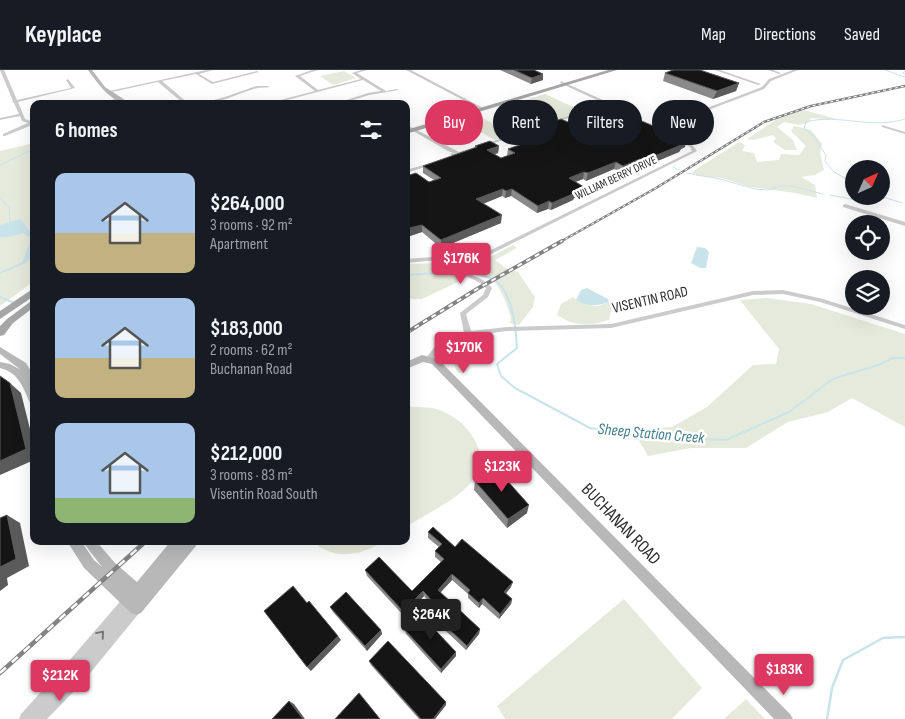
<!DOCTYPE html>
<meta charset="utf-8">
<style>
body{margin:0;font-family:"Sofia Sans Condensed",sans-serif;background:#242831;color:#f1f3f6;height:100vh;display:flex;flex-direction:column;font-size:19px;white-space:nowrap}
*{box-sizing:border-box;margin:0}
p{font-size:16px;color:#9ea1a6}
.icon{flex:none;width:28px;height:28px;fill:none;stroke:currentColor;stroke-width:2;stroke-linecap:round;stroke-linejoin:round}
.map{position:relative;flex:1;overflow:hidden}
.sheet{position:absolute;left:30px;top:30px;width:380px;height:445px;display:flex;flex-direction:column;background:#171b24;border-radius:10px;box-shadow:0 5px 20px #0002}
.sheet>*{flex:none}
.hud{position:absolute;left:425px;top:30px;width:405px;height:45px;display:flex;gap:10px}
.needle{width:32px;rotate:45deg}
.controls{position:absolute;left:845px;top:90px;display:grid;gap:10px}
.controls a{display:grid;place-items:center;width:45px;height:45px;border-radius:50%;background:#171b24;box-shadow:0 5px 20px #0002;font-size:25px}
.price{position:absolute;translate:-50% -42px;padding:0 11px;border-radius:5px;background:#dc3862;color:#fff;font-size:16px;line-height:32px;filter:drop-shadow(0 1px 2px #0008)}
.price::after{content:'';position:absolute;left:50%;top:30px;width:15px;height:11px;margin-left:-8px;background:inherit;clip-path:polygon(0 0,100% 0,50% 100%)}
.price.on{background:#222;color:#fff}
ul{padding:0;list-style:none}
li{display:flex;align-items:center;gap:15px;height:125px;padding:0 25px}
li span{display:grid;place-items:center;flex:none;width:140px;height:100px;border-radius:10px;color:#555}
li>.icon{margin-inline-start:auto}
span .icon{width:60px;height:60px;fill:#fffc;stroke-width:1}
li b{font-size:21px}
h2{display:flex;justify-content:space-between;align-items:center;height:60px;padding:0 25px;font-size:21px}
.pill{padding:0 18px;border-radius:22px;background:#171b24;box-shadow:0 5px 20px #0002;font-size:18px;line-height:45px}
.pill.on{background:#dc3862;color:#fff}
header{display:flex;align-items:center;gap:30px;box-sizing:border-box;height:70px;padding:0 25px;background:#171b24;border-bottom:1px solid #363941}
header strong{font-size:24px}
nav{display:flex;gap:28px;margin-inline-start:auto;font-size:18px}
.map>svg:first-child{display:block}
.green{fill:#e6eadc}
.water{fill:#c9e3ea}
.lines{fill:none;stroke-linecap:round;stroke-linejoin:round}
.stream-far2{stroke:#c9e3ea;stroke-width:1}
.stream-far1{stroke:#c9e3ea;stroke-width:2}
.stream{stroke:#c9e3ea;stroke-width:2.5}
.minor{fill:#cbcbcb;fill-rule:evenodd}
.tertiary{fill:#cbcbcb;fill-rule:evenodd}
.secondary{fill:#b8b8b8;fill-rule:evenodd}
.primary{fill:#a6a6a6;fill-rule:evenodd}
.rail-far2-casing{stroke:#838383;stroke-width:2.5}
.rail-far1-casing{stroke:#838383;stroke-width:4}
.rail-casing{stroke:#838383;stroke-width:4.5}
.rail-far2{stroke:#fff;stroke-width:1;stroke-dasharray:3;stroke-linecap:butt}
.rail-far1{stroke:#fff;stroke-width:2;stroke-dasharray:5;stroke-linecap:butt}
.rail{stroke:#fff;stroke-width:2.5;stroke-dasharray:8;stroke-linecap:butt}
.wall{fill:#8a8a8a}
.shaded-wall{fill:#5b5b5b}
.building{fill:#151515;stroke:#5b5b5b}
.oneway{stroke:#757575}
.labels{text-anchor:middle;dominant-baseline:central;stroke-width:5;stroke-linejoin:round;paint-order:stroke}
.far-street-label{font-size:12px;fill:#2e2e2e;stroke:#fff}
.street-label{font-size:15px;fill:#2e2e2e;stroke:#fff}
.water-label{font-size:16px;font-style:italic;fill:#407c8c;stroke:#fff}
.near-street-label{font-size:18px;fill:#2e2e2e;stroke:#fff}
</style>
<header>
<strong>Keyplace</strong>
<nav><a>Map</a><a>Directions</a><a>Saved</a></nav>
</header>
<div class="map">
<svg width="905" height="649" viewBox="0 0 905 649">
<rect width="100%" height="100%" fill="#fff"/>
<g class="green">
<path d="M344 1 356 8 333 15 320 6Z"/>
<path d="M545 24 582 41 495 70 459 50 476 45 494 54 520 46 502 37Z"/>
<path d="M804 40 840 50 811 48 808 53 799 55 784 52 777 57 793 70 797 80H785L773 72 776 68 773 65 753 70 747 69 777 49Z"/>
<path d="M794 56 811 60 822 74 820 82 824 100 815 105 801 107 815 115 817 128 795 123 750 117 722 108 697 106 692 102 739 72 745 75 742 81 754 83 757 92 779 90 781 84 799 85 806 76 791 61Z"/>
<path d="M34 73V211L3 234 0 235V81Z"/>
<path d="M513 175 517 178 495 190 507 199 518 202 535 227 533 237 519 255 509 253 511 251C511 245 508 239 506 233 503 226 500 218 494 212 483 203 465 207 457 193L461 191 490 187Z"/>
<path d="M443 193 450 200 464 209 422 229H406V194Z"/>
<path d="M573 227C577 232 590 236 597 236 603 236 607 231 613 233L609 250C589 256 575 257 557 245L561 234Z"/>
<path d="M767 228 811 234 905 264V357L852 328 828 342 788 352 746 378H691L648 386 633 360 672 357 707 337 753 295 776 294 779 279 740 230Z"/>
<path d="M476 269 481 271V276L455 284 454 287 466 300 462 303H458C443 275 450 276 476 269Z"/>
<path d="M406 337C419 337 433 336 444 342 469 353 492 384 473 410 459 429 426 444 406 457Z"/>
<path d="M312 471H384C361 486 334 491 312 471Z"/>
<path d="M624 529 702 618 672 649H505L497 636Z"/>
<path d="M746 629 765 649H724Z"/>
</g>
<g class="water">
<path d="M20 149C26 153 27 161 34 164V186L24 194 22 193C26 184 26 177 33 169L23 163 9 167H0V155Z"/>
<path d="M697 177 705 178 709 182 706 198H700L691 193Z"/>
<path d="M587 218 608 229 609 232C598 236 586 237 576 230L581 220Z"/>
</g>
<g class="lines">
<g class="stream-far2">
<path d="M885 0 905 7"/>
<path d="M905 1 903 3 905 4"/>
<path d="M0 95 34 79"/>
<path d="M673 97 679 100"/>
<path d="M687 103 720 109 755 119 768 120 781 116H792L823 124"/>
<path d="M854 113 834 102 825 91 826 85 813 65 804 59 806 52C839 43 870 60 905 49"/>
<path d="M830 125 856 130"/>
<path d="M880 126 902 133"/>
<path d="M0 129 9 137 10 153"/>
<path d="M860 130 884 128"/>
</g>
<g class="stream-far1">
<path d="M466 202C475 204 485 205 493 209 512 219 516 259 517 278L497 294 501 306 515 318 590 358 659 368 726 370 789 342 833 309 881 294 893 288H905"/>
<path d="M0 203 23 193"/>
<path d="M406 205 454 202"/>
<path d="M0 227 14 233"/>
</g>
<path class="stream" d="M827 649 832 618 843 590 883 568 905 567"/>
<g class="minor">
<path d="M0 0H4L17 30 71 18 66 10 68 9 75 18 18 32 25 49 33 52 34 55H32L5 66H3V64L28 53 22 51 20 46 0 50V48L19 44 14 33 12 32 13 31Z"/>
<path d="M206 0H213L199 4 213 12 257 1 259 2 212 14 196 4 162 11 189 34H184L158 12 107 23 105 22Z"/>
<path d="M312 0H318L300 6 318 20 361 9 352 3 361 0H367L357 3 386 21 397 19 399 20 369 25 341 34H334L368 23 381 21 363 10 272 34H265L315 21 295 6Z"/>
<path d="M406 0H411L485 39 482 40Z"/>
<path d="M715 0H720L761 14 758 15Z"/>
<path d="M768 0H773L781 3 779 4Z"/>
<path d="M793 0H798L771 11 764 19 655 60 652 59 762 17 769 9Z"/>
<path d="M561 11 605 31 611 32 617 37 613 39 639 52 636 53 609 40 596 38 593 40 553 53V51L591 38 594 35 595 33 599 31 560 13ZM601 33 609 34 612 37 608 38 599 36 598 35Z"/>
<path d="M256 16H268L270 17C265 18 259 17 254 19 236 24 219 34 200 34L228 26Z"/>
<path d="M119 27 122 28 108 34H102Z"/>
<path d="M882 55 905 62V64L882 57Z"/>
<path d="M409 56 459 82 519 63 522 64 463 83 465 85V86L458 88 450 84 452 83 459 85 448 81 408 58 407 57Z"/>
<path d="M676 68C685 69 693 74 697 81L491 184 481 188 457 190 454 188 457 186 480 184 487 182 692 81 690 77 676 70Z"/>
<path d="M430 93H432V95L406 103V100Z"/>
<path d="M845 134 905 152V156L843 137V135Z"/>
<path d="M447 186 450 188 449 189 406 193V189Z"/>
<path d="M452 189C456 192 459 198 464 201 474 207 484 208 492 218L488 227 466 244 471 261 507 257 611 254 753 221 783 220 823 229 905 255V259L820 232 783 224 753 225 611 258 507 261 469 266 441 278 431 291 429 292 425 289 437 274 464 263 460 243 483 225 486 218C473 205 459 209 449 191Z"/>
</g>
<path class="tertiary" d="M128 525 132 527 134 531 133 533 136 532 140 534 142 538 140 542 82 613 47 649H19L21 644 68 592 124 527Z"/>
<g class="secondary">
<path d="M88 0H92L105 17 131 34C112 34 98 14 88 0Z"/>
<path d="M0 277 26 293 34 306V334L30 333C23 317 19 303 0 298V292L10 294 21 300 0 284Z"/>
<path d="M422 285 438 289 790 644 793 649H774L432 294 423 292 406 299V292Z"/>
<path d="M67 471H81L94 490 102 497 82 471H96L115 493 137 512 171 471H185V473L200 471 141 543 136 545 131 543 84 498Z"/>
</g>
<g class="primary">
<path d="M608 0H617L406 64V60Z"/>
<path d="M34 218V226L0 249V241Z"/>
<path d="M34 229V237L13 253 4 265 0 266V256L7 249Z"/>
</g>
<defs>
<path id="rail-far2" d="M560 172 656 118 764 52 811 36 905 16"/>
<path id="rail-far1" d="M406 263 477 219 562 171"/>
<path id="rail" d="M0 603 146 471"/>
</defs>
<use href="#rail-far2" class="rail-far2-casing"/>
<use href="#rail-far1" class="rail-far1-casing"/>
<use href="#rail" class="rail-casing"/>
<use href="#rail-far2" class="rail-far2"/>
<use href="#rail-far1" class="rail-far1"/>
<use href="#rail" class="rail"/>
</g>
<g class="wall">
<path d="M500 0H534L543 4V10L531 14Z"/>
<path d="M665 3 739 13 736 21 713 29 663 11Z"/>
<path d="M449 47 466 48 465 55 456 58 449 54Z"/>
<path d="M439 52 445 65 437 67 431 63V54Z"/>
<path d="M677 53 703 60 689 65 675 60Z"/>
<path d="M586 60 685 77 681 79 679 82 643 97 638 96 621 103 614 99 586 111 583 109 575 112 584 117 582 124 574 128 573 130 551 140 548 139 537 143 511 126 505 128 502 126 483 134 501 153 441 178 422 162 410 166 406 163V106L429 112 434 110 423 103V96L475 78V76H499L498 83 494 84 501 88 507 86 508 79 520 75 512 70V63Z"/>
<path d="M475 411 527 443 507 458 474 420Z"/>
<path d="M428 462 455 477 511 517 506 523 512 529 511 534 499 549 482 534 479 538 468 528V524L452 510 440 523 480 559 479 564 466 580 431 547V542L434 538 424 526 404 546 367 506 365 500 412 521 441 492 435 487V481L439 477 428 468Z"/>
<path d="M330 537 381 560 382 564 367 581 333 542Z"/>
<path d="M405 560 456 586 441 603 406 564Z"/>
<path d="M369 591 446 632V635L435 649H419L371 595Z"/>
</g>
<g class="shaded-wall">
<path d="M543 4V10L531 14 532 8Z"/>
<path d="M739 13 736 21 713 29 717 21Z"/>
<path d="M466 48 465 55 456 58V51Z"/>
<path d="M705 53 703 60 689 65 691 59Z"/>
<path d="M445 56V65L437 67V58Z"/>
<path d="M687 70 685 77 681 79 679 82 643 97 645 90Z"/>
<path d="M499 76 498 83 487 87V80Z"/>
<path d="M640 89 638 96 621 103 623 96Z"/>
<path d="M616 92 614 99 586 111 588 103Z"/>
<path d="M584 102 583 109 568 115 569 108Z"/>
<path d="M584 117 582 124 574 128 573 130 551 140 552 133 572 122Z"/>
<path d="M503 119 502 126 475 137 476 129Z"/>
<path d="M512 119 511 126 505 128 506 121Z"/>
<path d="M549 131 548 139 537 143 538 136Z"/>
<path d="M502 145 501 153 441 178V170Z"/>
<path d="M422 155V162L410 166 409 158Z"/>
<path d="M10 313 21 323 34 375V390L0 405V391Z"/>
<path d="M529 435 527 443 507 458 508 449Z"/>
<path d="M7 445 20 453 29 496 7 508 8 515 0 521V497Z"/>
<path d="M452 504V510L438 525V520Z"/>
<path d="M513 512 511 517 503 527 504 522Z"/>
<path d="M423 521 424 526 404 546 403 541Z"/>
<path d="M483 528 482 534 479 538V533Z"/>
<path d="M512 529 511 534 499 549 500 544Z"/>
<path d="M480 559 479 564 466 580 467 576Z"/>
<path d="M381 560 382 564 367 581 365 576Z"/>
<path d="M338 566 341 570 311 601 307 597Z"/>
<path d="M456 582V586L441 603V599Z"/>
<path d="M289 631 294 634 305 649H303Z"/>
<path d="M446 632V635L435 649H433Z"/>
</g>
<g class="building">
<path d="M514 0H534L543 4 532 8Z"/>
<path d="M673 0H700L739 13 717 21 665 3Z"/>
<path d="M459 44 466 48 456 51 449 47Z"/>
<path d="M622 47 627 49 632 47 687 70 681 73H683L681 75 645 90 640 89 623 96 616 92 588 103 584 102 569 108 584 117 572 122 575 123 552 133 549 131 538 136 512 119 506 121 503 119 476 129 502 145 441 170 422 155 409 158 406 156V106L416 103 429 112 441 108 423 96 477 77 475 76 490 71 499 76 487 80 501 88 515 83 508 79 528 72 512 63 519 61 523 63 561 49 586 60Z"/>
<path d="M691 48 705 53 691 59 677 53Z"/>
<path d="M439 52 445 56 437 58 431 54Z"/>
<path d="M0 306 10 313 26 379 0 391Z"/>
<path d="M495 397 529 435 508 449 475 411Z"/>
<path d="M7 445 16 489 0 497V448Z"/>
<path d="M433 457 455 477 462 469 513 512 504 522 512 529 500 544 483 528 479 533 468 523 470 520 452 504 438 520 480 559 467 576 431 542 436 535 423 521 403 541 365 500 379 487 412 521 444 489 435 481 442 474 428 462Z"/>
<path d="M293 516 307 533 309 531 338 566 307 597 264 541Z"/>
<path d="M346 522 381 560 365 576 330 537Z"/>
<path d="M420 544 456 582 441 599 405 560Z"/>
<path d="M388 571 446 632 433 649H421L369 591Z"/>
<path d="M359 623 380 649H335Z"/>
<path d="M289 631 303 649H272Z"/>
</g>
<defs><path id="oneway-chevron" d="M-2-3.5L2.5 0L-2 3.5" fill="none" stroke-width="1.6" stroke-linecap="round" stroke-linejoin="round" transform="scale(1.25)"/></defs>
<use class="oneway" href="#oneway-chevron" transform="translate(101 564) rotate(-50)"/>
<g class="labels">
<g class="far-street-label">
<text transform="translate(616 108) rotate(-25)">WILLIAM BERRY DRIVE</text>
</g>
<g class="street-label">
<text transform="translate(650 230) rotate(-13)">VISENTIN ROAD</text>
</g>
<g class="water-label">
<text transform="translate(651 364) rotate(5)">Sheep Station Creek</text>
</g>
<g class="near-street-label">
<text transform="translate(621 454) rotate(46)">BUCHANAN ROAD</text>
</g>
</g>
</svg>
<div class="controls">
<a><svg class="needle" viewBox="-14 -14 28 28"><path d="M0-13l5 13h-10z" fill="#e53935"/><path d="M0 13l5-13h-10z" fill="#9ea1a6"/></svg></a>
<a><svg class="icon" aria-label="locate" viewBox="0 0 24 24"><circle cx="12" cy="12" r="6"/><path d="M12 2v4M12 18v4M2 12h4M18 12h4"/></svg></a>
<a><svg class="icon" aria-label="layers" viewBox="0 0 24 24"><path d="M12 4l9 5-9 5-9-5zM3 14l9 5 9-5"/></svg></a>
</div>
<b class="price" style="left:461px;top:215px">$176K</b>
<b class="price" style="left:464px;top:304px">$170K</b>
<b class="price" style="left:502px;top:423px">$123K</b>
<b class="price on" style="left:431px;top:571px">$264K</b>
<b class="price" style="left:784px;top:626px">$183K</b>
<b class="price" style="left:60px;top:632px">$212K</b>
<div class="hud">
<a class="pill on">Buy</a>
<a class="pill">Rent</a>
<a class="pill">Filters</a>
<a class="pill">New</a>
</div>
<section class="sheet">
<h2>6 homes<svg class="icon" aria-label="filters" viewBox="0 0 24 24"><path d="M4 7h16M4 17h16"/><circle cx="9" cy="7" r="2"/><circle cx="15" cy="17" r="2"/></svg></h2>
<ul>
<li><span style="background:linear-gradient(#a9c7e8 60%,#c2b280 0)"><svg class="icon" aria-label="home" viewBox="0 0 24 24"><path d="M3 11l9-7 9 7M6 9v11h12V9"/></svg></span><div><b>$264,000</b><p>3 rooms · 92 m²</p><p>Apartment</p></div></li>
<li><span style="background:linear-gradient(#a9c7e8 60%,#c2b280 0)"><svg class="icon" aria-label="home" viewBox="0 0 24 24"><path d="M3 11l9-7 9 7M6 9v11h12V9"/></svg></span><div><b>$183,000</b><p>2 rooms · 62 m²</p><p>Buchanan Road</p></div></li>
<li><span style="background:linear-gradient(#a9c7e8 75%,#8fb573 0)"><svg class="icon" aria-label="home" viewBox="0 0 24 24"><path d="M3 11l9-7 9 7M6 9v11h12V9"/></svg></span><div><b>$212,000</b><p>3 rooms · 83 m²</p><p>Visentin Road South</p></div></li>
</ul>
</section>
</div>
